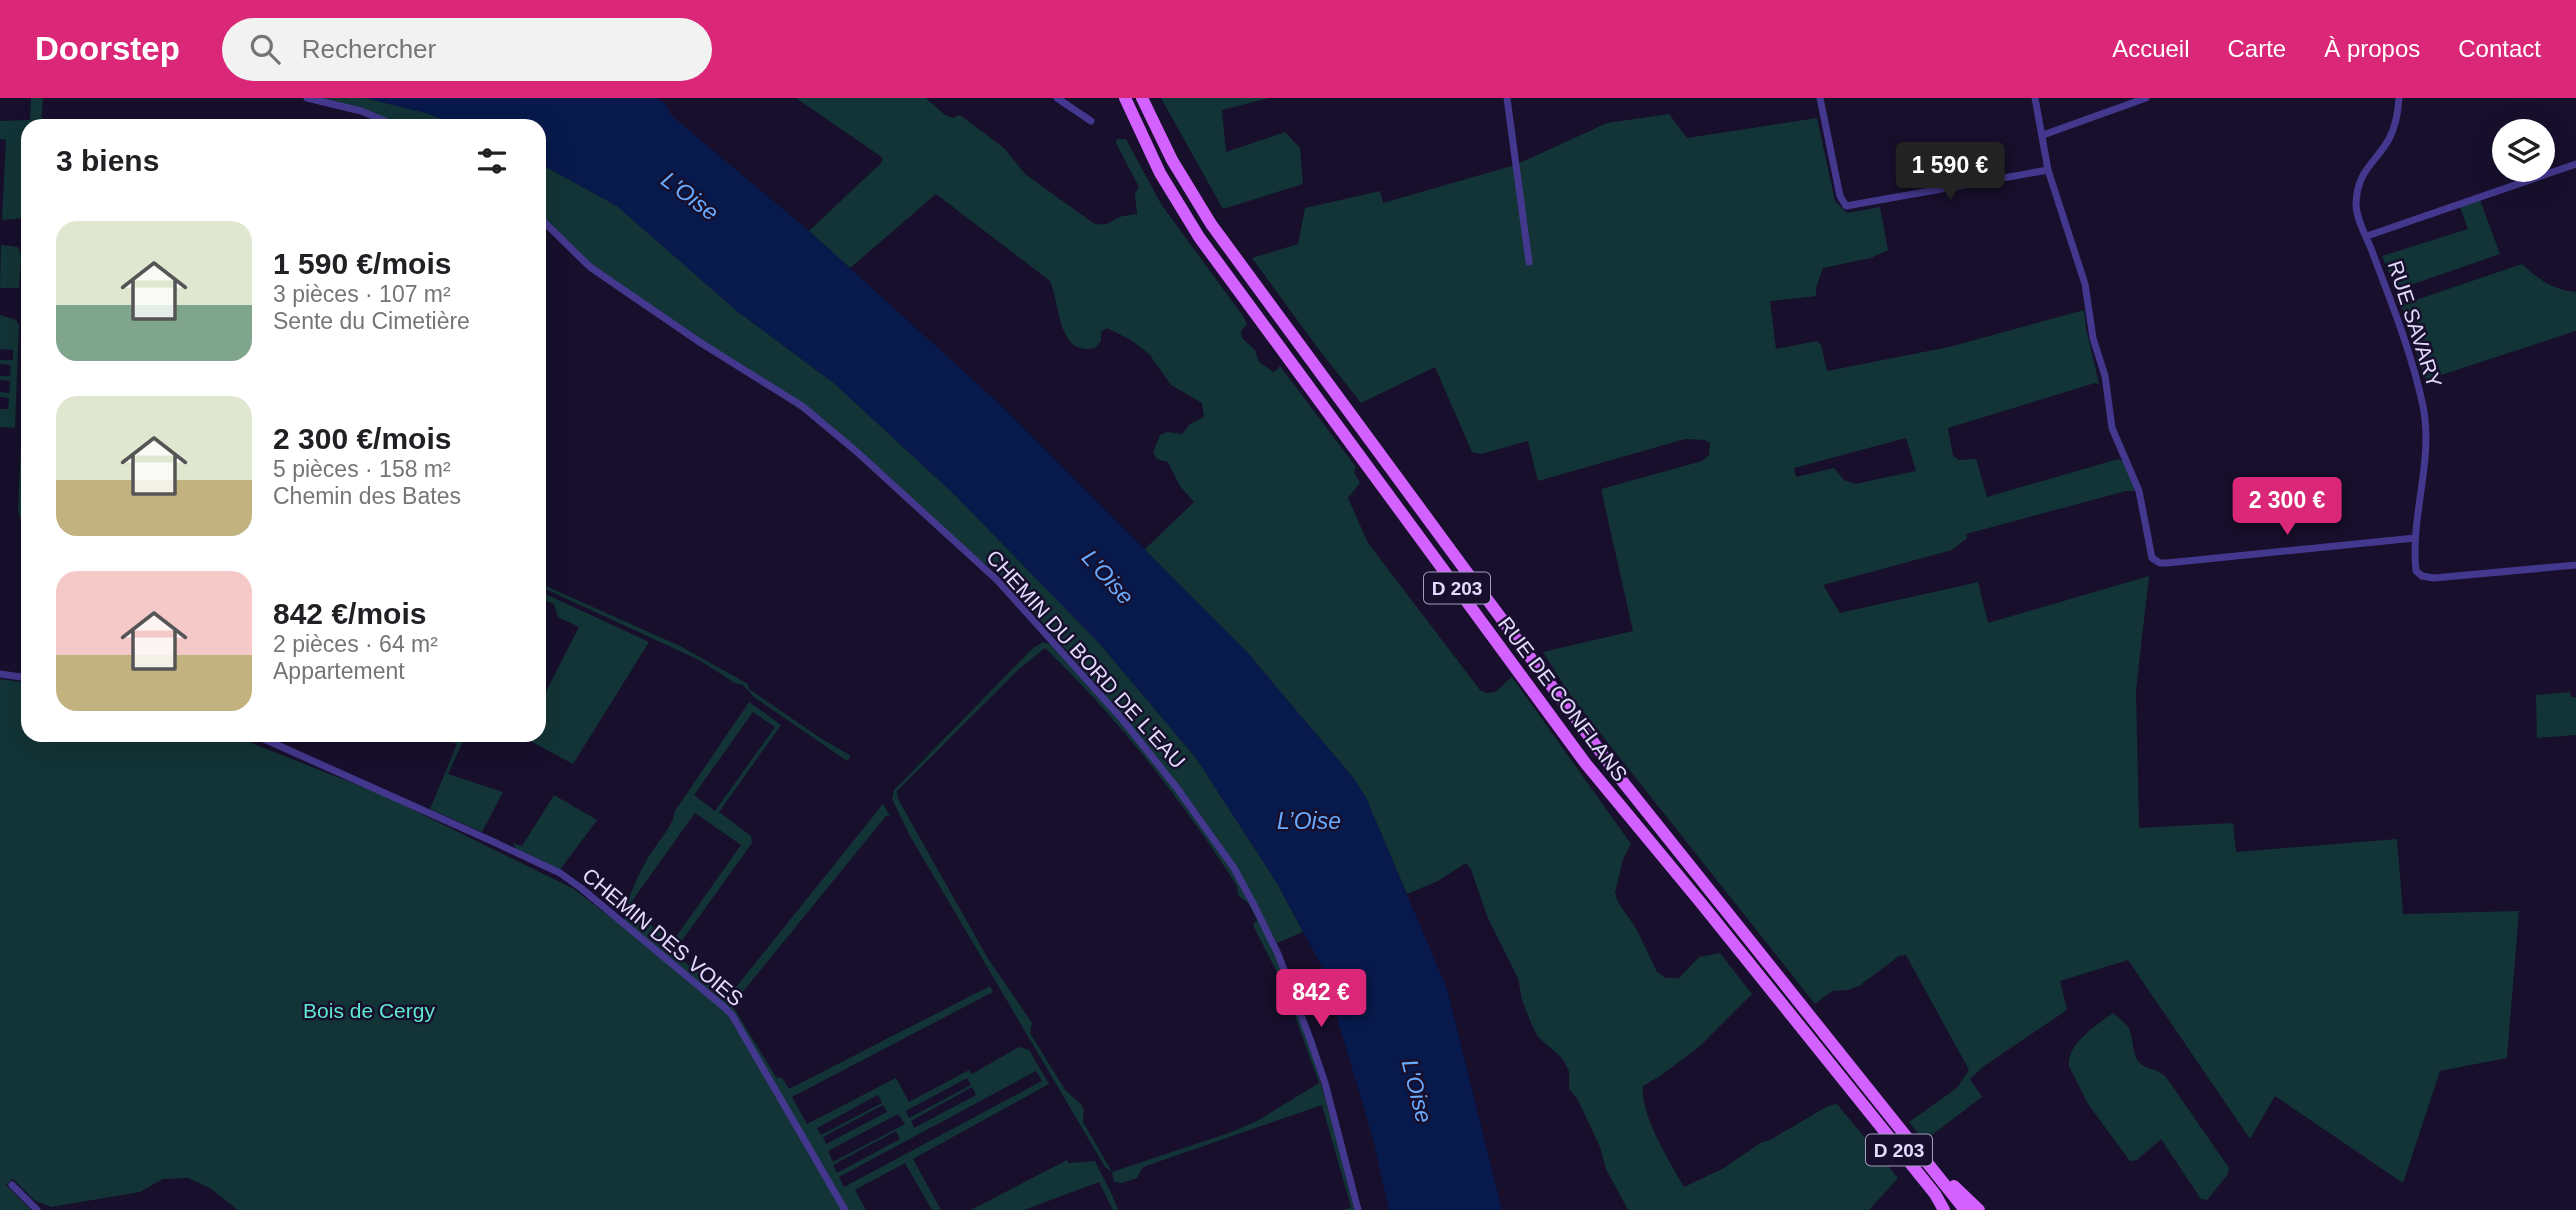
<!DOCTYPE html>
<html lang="fr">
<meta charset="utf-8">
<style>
body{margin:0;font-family:Helvetica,sans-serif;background:#f2f2f2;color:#202124;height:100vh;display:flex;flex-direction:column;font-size:26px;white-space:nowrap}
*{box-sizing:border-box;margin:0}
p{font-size:23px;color:#757577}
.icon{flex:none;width:38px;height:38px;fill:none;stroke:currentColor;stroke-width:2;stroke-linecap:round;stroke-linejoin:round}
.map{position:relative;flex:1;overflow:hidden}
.sheet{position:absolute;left:21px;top:21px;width:525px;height:623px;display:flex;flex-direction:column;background:#fff;border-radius:21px;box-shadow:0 7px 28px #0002}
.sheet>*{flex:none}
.tools{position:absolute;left:2492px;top:21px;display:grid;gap:14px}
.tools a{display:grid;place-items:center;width:63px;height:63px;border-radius:50%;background:#fff;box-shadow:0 7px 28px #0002;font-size:35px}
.price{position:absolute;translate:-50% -60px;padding:0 16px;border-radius:7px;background:#db2777;color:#fff;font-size:23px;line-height:46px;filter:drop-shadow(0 2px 4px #0008)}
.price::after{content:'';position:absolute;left:50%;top:42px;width:21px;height:16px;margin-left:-10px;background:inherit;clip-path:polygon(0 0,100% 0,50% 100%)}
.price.active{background:#222;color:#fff}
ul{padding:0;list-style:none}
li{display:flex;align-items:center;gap:21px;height:175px;padding:0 35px}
li span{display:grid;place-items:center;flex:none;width:196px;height:140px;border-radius:21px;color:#555}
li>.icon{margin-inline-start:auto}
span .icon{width:84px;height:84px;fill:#fffc;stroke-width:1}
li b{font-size:30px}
h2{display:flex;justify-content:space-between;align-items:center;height:84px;padding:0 35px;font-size:30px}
header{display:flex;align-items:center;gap:42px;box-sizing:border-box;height:98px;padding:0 35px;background:#db2777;color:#fff}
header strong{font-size:33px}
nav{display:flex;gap:38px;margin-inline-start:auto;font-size:24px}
.search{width:490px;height:63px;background:#f2f2f2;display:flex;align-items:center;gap:18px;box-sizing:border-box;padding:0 24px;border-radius:38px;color:#757577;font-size:26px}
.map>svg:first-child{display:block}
.green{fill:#123436;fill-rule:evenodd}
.water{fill:#081a4c}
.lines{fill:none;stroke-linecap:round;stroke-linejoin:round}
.street{stroke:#43388d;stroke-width:7}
.primary{stroke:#d361ff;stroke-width:12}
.labels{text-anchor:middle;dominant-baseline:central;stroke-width:5;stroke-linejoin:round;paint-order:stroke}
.shield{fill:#170f2c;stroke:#a59dc0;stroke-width:2}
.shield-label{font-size:19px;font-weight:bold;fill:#e2daff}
.street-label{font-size:21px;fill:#e2daff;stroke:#170f2c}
.park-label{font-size:21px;fill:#5ee7d1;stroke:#170f2c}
.water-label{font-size:23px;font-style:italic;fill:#68abff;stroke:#170f2c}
</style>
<header>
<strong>Doorstep</strong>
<div class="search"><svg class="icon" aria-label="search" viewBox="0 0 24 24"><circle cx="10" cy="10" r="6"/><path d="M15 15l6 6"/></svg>Rechercher</div>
<nav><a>Accueil</a><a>Carte</a><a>À propos</a><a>Contact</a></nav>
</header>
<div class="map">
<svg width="2576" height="1112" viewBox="0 0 2576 1112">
<rect width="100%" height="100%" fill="#170f2c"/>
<g class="green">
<path d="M31 0H43L41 28H28V94L25 120 2 122 6 42 0 41V23L30 22Z"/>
<path d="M317 0H365L426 15 459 28H400L362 11Z"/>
<path d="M796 0H926L945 17 953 20 960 17 1004 50 1025 76 1093 125C1111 130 1110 121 1123 118 1128 117 1132 117 1137 116L1135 96 1139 89 1116 45 1117 41H1126L1161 106 1243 218 1247 226 1241 233 1242 240 1255 252 1259 264 1274 274 1280 268 1356 369 1354 374 1360 385 1348 400 1368 445 1480 592 1486 595 1495 594 1512 579 1631 746 1623 761 1615 795 1618 804 1637 832 1657 874 1666 880H1679L1699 859 1720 855 1752 896 1700 948 1663 976 1643 988C1640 1017 1670 1064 1684 1089L1724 1070 1760 1045 1770 1042 1828 1008 1837 1006 1898 1080 1869 1112H1628L1606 1071 1600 1049 1578 1002 1569 991V973L1562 960 1538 939 1531 925 1522 902 1518 880 1487 818 1471 771 1466 765 1438 783 1407 796 1366 700 1355 682 1246 553 1144 452 1194 404 1180 388 1168 364 1157 361 1153 355 1160 337 1167 334 1182 336 1190 326 1204 319 1202 305 1171 287 1149 256 1131 242 1107 230 1101 234V243L1095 250C1057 259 1060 204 1050 183L936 96 850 170 809 133 881 65 883 60Z"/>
<path d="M1161 0H1269L1222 12 1226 54 1285 34 1300 50 1303 86 1223 111Z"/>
<path d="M1669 16 1687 40 1817 20 1835 103 1847 115 1880 109 1888 152 1871 160 1823 170 1816 190V198L1770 203 1776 251 1817 243 1821 247 1827 273 1949 249 2084 212 2086 230 2099 286 2095 285 1948 330 1953 358 1959 362 1976 361 1987 399 2118 361 2124 364 2135 393H2126L1966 436 1967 440 1952 452 1823 487 1840 515 1978 484 1988 525 2149 478 2136 592 2139 730 2233 725 2236 754 2397 741 2403 816 2519 813 2507 960 2440 973 2403 1085 2275 998 2250 1041 2128 862 2060 883 2067 912 1984 968 1970 981 1982 999 1924 1043 1909 1024 1957 990 1969 972 1906 857 1899 858 1859 888 1848 892 1832 893 1815 906 1612 650 1568 594 1543 554 1633 533 1601 391 1702 363 1709 357 1710 345 1705 342 1685 341 1538 383 1528 343 1481 356 1472 354 1435 269 1361 305 1317 249 1252 160 1298 146 1305 110 1380 93 1383 105 1515 67 1607 25ZM1906 340 1916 373 1855 386 1844 382 1834 370 1796 379 1794 370Z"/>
<path d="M539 65 617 108 737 213 835 286 955 397 1100 546 1196 660 1277 785 1303 834 1277 845 1239 773 1198 713 1093 583 1001 477 978 461 860 353 591 167 539 117Z"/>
<path d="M2479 99 2500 156 2396 192 2382 158 2468 131 2459 106Z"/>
<path d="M1 147 18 149 21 158 19 190H0Z"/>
<path d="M2522 166C2539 182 2552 191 2576 194V233L2426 282 2401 207Z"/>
<path d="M28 189V332L25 408 28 430 20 420 18 412Z"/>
<path d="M0 217 16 222 19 227 15 330 0 329V311H8L9 300 0 299V294L9 295 10 283 0 282V278H10L11 267 0 266V262H13V252L0 251Z"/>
<path d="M539 485 680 548 748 586 749 591 819 639 851 658 847 663 754 599 743 587 735 585 699 562 539 488Z"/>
<path d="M539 493 649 544 573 666 523 639 539 637V607L579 529 558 519 554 506 539 500Z"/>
<path d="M1043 544 1050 546C1126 627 1212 724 1261 824 1305 916 1330 1014 1354 1112H1344L1351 1109 1322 1007 1143 1069 1137 1080 1122 1085 1114 1084 1112 1074 1105 1069 910 738 892 701 894 692 1033 550ZM1045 550C1118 620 1182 702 1237 788L1238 797 1248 805 1257 822 1253 827 1285 890 1319 985 1257 1023 1229 1035 1112 1074 1083 1024 1084 1012 1081 1006 1066 993 1030 935 1032 925 987 859 898 701 897 693 1018 572Z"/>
<path d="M0 581 28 585V637H231L383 697 574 791 720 904 845 1112H238L210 1090 188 1080 163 1081 140 1094 51 1109 34 1102 13 1081 6 1087 31 1112H0Z"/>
<path d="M2570 594 2571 599H2576V637L2537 640 2536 597Z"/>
<path d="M749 604 781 627 719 714 751 738 752 745 673 855 729 898 883 706 890 718H886L732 907 776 979 782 980 789 991 990 888 993 894 792 999 807 1026 896 980 909 1004 969 972 972 976 1019 949 1029 952 1049 986 913 1061 941 1112H932L905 1065 855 1092 866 1112H848L731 911 624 822C628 799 636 780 648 760 657 744 672 731 675 713ZM753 614 775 629 715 713 694 697ZM695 715 741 747 673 843 627 810ZM1036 973 1042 983 844 1089 839 1079ZM967 980 971 987 909 1020 906 1013ZM972 989 976 997 914 1030 911 1023ZM878 997 882 1005 821 1037 817 1030ZM883 1007 887 1014 826 1046 823 1039ZM898 1016 905 1026 833 1064 828 1053ZM896 1033 900 1041 837 1075 833 1067Z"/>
<path d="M436 637H466L448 676 503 694 482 734 430 711 457 646Z"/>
<path d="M554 697 597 722 559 773 516 751 513 745 522 748Z"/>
<path d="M2113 915C2118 919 2126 925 2129 931 2134 941 2131 952 2138 963 2146 973 2158 970 2166 979L2229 1070 2228 1076 2207 1102 2201 1101 2161 1041 2137 1062 2130 1063 2088 1006 2069 968C2067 945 2097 927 2113 915Z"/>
<path d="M1067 1062 1069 1065 1095 1063C1103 1080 1112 1094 1118 1112H1113L1099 1084 1024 1112H971Z"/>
</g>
<path class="water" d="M365 0H657L666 7 672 18 809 133 1004 310 1246 553 1355 682 1366 700 1447 891 1502 1112H1389L1373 1041 1322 869 1277 785 1196 660 1100 546 955 397 835 286 737 213 617 108 539 65V28H459L426 15Z"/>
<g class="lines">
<g class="street">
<path d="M307 0 361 13 397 28"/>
<path d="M1057 0 1091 23"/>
<path d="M1507 0 1529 164"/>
<path d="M1820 0 1840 98 1846 108 2048 72"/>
<path d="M2035 0 2048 72 2085 186 2093 240 2105 278 2112 330 2139 393 2152 460 2160 465H2167L2415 440"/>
<path d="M2399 0C2398 15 2396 28 2389 41 2375 66 2357 72 2356 106 2356 122 2368 141 2373 156 2392 206 2412 256 2423 308 2434 363 2410 418 2416 473L2422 478 2434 480 2576 467"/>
<path d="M2043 37 2146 0"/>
<path d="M539 119 590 169 701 245 802 308 857 354 997 482 1122 621 1177 690 1234 770 1254 807 1278 856 1310 941 1325 985 1358 1112"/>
<path d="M2367 138 2576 66"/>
<path d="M0 576 28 580"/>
<path d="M255 637 494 744 560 775 581 790 724 909 732 917 845 1112"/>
<path d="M12 1087 37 1112"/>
</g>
<g class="primary">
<path d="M1125 0 1160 75 1199 139 1586 666 1701 805 1935 1096 1944 1112"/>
<path d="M1142 0 1172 62 1211 126 1466 473 1623 684 1965 1112"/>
<path d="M1954 1088 1979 1112"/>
</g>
</g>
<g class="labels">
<g class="shield">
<rect x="1424" y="474.5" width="66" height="31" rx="5"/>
<rect x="1866" y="1036.5" width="66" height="31" rx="5"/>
</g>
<g class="shield-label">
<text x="1457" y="490">D 203</text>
<text x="1899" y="1052">D 203</text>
</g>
<g class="street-label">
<text transform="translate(2415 226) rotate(72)">RUE SAVARY</text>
<text transform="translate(1086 561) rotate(48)">CHEMIN DU BORD DE L'EAU</text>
<text transform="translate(1563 601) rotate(53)">RUE DE CONFLANS</text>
<text transform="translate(663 839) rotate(40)">CHEMIN DES VOIES</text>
</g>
<g class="park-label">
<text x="369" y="912">Bois de Cergy</text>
</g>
<g class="water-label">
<text transform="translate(690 98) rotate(37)">L'Oise</text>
<text transform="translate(1108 479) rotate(48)">L'Oise</text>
<text x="1309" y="723">L’Oise</text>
<text transform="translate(1417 993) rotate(76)">L'Oise</text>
</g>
</g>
</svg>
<div class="tools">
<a><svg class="icon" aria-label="layers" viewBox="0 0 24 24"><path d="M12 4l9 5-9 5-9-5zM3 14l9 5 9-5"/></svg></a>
</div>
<b class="price active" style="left:1950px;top:104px">1 590 €</b>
<b class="price" style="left:2287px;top:439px">2 300 €</b>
<b class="price" style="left:1321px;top:931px">842 €</b>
<section class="sheet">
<h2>3 biens<svg class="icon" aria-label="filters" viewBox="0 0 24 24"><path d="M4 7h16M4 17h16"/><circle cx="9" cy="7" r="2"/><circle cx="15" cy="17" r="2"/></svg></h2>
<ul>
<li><span style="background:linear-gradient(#dfe7d0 60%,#7fa58c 0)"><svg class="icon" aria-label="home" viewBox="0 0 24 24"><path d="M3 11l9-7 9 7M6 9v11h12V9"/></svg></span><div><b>1 590 €/mois</b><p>3 pièces · 107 m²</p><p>Sente du Cimetière</p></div></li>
<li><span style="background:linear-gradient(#dfe7d0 60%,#c2b280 0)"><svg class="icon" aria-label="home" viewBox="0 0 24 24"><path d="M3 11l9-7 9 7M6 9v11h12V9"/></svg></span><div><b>2 300 €/mois</b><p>5 pièces · 158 m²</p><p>Chemin des Bates</p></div></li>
<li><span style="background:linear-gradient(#f6c9c9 60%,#c2b280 0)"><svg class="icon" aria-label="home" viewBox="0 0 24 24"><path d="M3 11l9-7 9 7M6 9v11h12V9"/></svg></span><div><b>842 €/mois</b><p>2 pièces · 64 m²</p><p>Appartement</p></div></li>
</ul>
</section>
</div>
